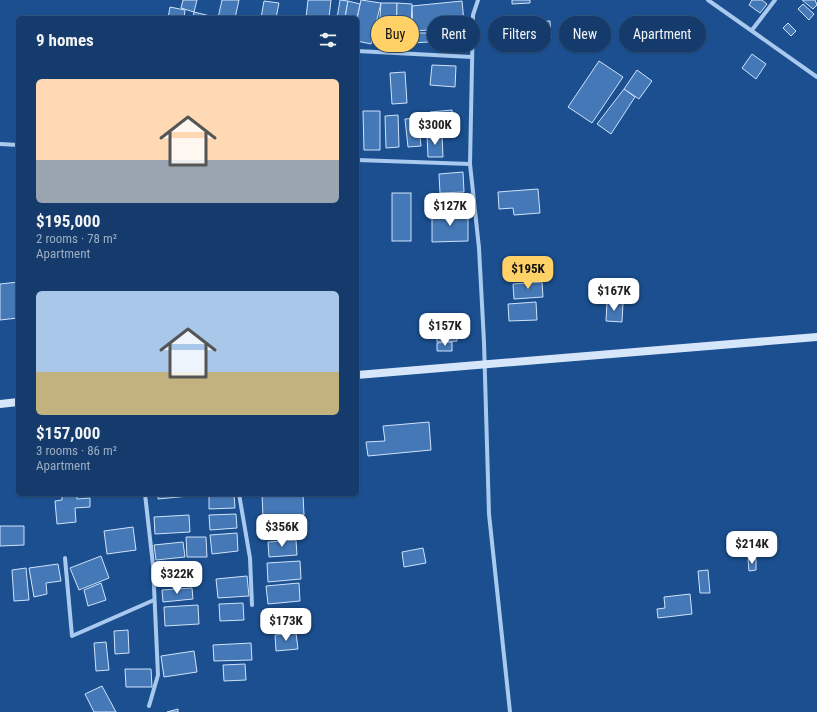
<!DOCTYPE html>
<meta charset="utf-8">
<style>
body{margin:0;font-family:"Roboto Condensed",sans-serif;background:#1d4271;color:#f1f3f6;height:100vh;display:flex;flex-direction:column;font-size:15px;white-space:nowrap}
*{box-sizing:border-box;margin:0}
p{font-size:13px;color:#9dadc1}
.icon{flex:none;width:22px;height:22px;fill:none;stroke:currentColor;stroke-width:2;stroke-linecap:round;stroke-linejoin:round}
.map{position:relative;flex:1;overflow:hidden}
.side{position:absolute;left:16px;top:16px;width:343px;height:480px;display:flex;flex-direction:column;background:#143b6b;border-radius:6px;box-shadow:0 1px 3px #0004,0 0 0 1px #33557e}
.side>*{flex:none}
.banner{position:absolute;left:371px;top:16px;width:380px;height:36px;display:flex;gap:8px}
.price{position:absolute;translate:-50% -34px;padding:0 9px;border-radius:8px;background:#fff;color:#222;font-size:13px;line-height:26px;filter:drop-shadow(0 1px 2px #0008)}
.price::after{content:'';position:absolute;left:50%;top:24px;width:12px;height:9px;margin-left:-6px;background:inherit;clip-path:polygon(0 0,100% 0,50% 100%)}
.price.selected{background:#ffd166;color:#111}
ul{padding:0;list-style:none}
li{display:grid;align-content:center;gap:8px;height:212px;padding:0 20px}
li span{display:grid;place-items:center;height:124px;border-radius:6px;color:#555}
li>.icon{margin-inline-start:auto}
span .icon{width:72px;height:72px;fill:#fffc;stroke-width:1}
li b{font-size:17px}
h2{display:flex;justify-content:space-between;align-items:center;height:48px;padding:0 20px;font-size:17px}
.chip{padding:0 14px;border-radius:18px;background:#143b6b;box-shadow:0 1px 3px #0004,0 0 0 1px #33557e;font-size:14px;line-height:36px}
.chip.selected{background:#ffd166;color:#111}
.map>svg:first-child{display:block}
.building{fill:#4478b7;stroke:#cfe3fa}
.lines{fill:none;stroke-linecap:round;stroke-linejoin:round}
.street{stroke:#a9c9ee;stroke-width:4}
.secondary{stroke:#d6e6fa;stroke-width:8}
</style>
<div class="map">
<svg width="817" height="712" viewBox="0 0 817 712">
<rect width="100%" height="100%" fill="#1b4f8f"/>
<g class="building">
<path d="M183 0H197L194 12 181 8Z"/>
<path d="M222 0H239L235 18H218Z"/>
<path d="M308 0H331L329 18H306Z"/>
<path d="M340 0 348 1 345 18H337Z"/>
<path d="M361 0 381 3 371 44 357 41V18Z"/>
<path d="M512 0H530V3L512 4Z"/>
<path d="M752 0H762L767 4 760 13 749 5Z"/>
<path d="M802 0H815L817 5 813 9Z"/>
<path d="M264 1 279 3 276 18H261Z"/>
<path d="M348 1 360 4 357 18H345Z"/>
<path d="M462 1 465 32 429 35V30L413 31 412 6Z"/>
<path d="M381 3H397L396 45 378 44Z"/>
<path d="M397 3 412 4 410 45H396Z"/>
<path d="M803 4 814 14 809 20 798 9Z"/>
<path d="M170 7 185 10 184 18H168Z"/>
<path d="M194 12 218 18H219H193Z"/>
<path d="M529 18 530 39 513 40 512 19Z"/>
<path d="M550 21 551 38 530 39 529 22Z"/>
<path d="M788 23 796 31 791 36 783 28Z"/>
<path d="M412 33H428V42L412 43Z"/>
<path d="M752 54 766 64 756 79 742 68Z"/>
<path d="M599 61 623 77 592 123 568 107Z"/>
<path d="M432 65 456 66 455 87 430 85Z"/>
<path d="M357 66H358L357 99Z"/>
<path d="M637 70 652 81 639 99 624 89Z"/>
<path d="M405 72 407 103 392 104 390 73Z"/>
<path d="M624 89 635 97 611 134 597 124Z"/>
<path d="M452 110 454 127 431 129 430 112Z"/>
<path d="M363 111H380V150H364Z"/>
<path d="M398 115 399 147 386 148 385 116Z"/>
<path d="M418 118 421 146 408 147 405 119Z"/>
<path d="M427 135H442L443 157H428Z"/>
<path d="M463 172 464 192 440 193 439 174Z"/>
<path d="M538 189 540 213 514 215 513 208 499 209 498 192Z"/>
<rect x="392" y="193" width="19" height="48"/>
<path d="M432 213H468V241L432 242Z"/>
<path d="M541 258 542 278 507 280 505 260Z"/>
<path d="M18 282V318L0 320V284Z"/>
<path d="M542 282 543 297 514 299 513 284Z"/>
<path d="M536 302 537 320 509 321 508 304Z"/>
<path d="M607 302 623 303 622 322 606 321Z"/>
<path d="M456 323 457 341 437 342 436 324Z"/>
<path d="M452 342V351H437V343Z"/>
<path d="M429 422 431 450 368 456 366 442 385 441 383 426Z"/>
<path d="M62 494H77V499L90 498V507L75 508 76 522 57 524 55 501 62 500Z"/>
<path d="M158 494H188L189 496 158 499Z"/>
<path d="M234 494 235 508 209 509V495Z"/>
<path d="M262 494H303L304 515 263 517Z"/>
<path d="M236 514 237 528 210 530 209 515Z"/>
<path d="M189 515 190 532 155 534 154 517Z"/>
<path d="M0 526H24V545L0 546Z"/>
<path d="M133 527 136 550 107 554 104 531Z"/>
<path d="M237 533 238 551 212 554 210 535Z"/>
<path d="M186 537H206L207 557H187Z"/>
<path d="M296 540 297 555 269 557 268 542Z"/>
<path d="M183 542 185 557 156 560 154 545Z"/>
<path d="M423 548 426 563 404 567 402 552Z"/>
<path d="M101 556 109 578 79 590 70 568Z"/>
<path d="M748 559H756V570L749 571Z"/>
<path d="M300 561 301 579 268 582 267 563Z"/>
<path d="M58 564 61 581 46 583 47 594 34 597 29 568Z"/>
<path d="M26 568 29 600 14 601 12 570Z"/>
<path d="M708 570 710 593H700L698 571Z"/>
<path d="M247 576 249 596 218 598 216 579Z"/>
<path d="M101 583 106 600 88 606 84 590Z"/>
<path d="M299 583 300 601 268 604 266 586Z"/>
<path d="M192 588 193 599 163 602 162 590Z"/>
<path d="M690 594 692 614 658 618 657 609 665 608 664 597Z"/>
<path d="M243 603 244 620 220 621 219 604Z"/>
<path d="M198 605 199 624 165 626 164 607Z"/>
<path d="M128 630 129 653 115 654 114 631Z"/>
<path d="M296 633 298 649 276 651 275 635Z"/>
<path d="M106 642 109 670 96 671 94 643Z"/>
<path d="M251 643 252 660 214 661 213 645Z"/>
<path d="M194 651 197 672 164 677 161 656Z"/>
<path d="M245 664 246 680 224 681 223 665Z"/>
<path d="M125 669H151L152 687H126Z"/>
<path d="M102 686 116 712H94L85 694Z"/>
<path d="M178 709V712H167Z"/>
</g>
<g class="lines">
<g class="street">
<path d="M708 0 817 77"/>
<path d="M752 30 775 0"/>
<path d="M357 51 472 57"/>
<path d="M0 144 18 145"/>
<path d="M357 160 470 164 473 15 478 0"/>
<path d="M470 164 479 248 484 342 489 514 510 712"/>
<path d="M145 494 153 565 158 675 149 706"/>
<path d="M239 494 250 558 252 605"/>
<path d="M65 558 72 636 154 600"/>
</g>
<g class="secondary">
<path d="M357 375 817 337"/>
<path d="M0 404 18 402"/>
</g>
</g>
</svg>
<b class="price" style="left:435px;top:146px">$300K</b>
<b class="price" style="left:450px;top:227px">$127K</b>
<b class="price selected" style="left:528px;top:290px">$195K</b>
<b class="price" style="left:614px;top:312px">$167K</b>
<b class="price" style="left:445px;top:347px">$157K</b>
<b class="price" style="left:282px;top:548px">$356K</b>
<b class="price" style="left:752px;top:565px">$214K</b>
<b class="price" style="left:177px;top:595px">$322K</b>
<b class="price" style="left:286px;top:642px">$173K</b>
<div class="banner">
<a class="chip selected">Buy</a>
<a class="chip">Rent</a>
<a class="chip">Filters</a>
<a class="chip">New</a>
<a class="chip">Apartment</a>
</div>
<section class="side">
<h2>9 homes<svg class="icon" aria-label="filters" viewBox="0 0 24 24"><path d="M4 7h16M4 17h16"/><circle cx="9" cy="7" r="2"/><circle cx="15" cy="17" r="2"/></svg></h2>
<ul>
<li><span style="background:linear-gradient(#ffd9b3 65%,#9aa5b1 0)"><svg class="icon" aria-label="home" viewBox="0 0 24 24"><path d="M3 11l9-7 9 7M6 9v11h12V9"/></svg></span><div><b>$195,000</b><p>2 rooms · 78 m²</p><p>Apartment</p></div></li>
<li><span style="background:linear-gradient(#a9c7e8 65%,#c2b280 0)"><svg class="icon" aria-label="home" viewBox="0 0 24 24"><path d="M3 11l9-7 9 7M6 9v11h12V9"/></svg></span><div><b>$157,000</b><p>3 rooms · 86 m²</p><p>Apartment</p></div></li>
</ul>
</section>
</div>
